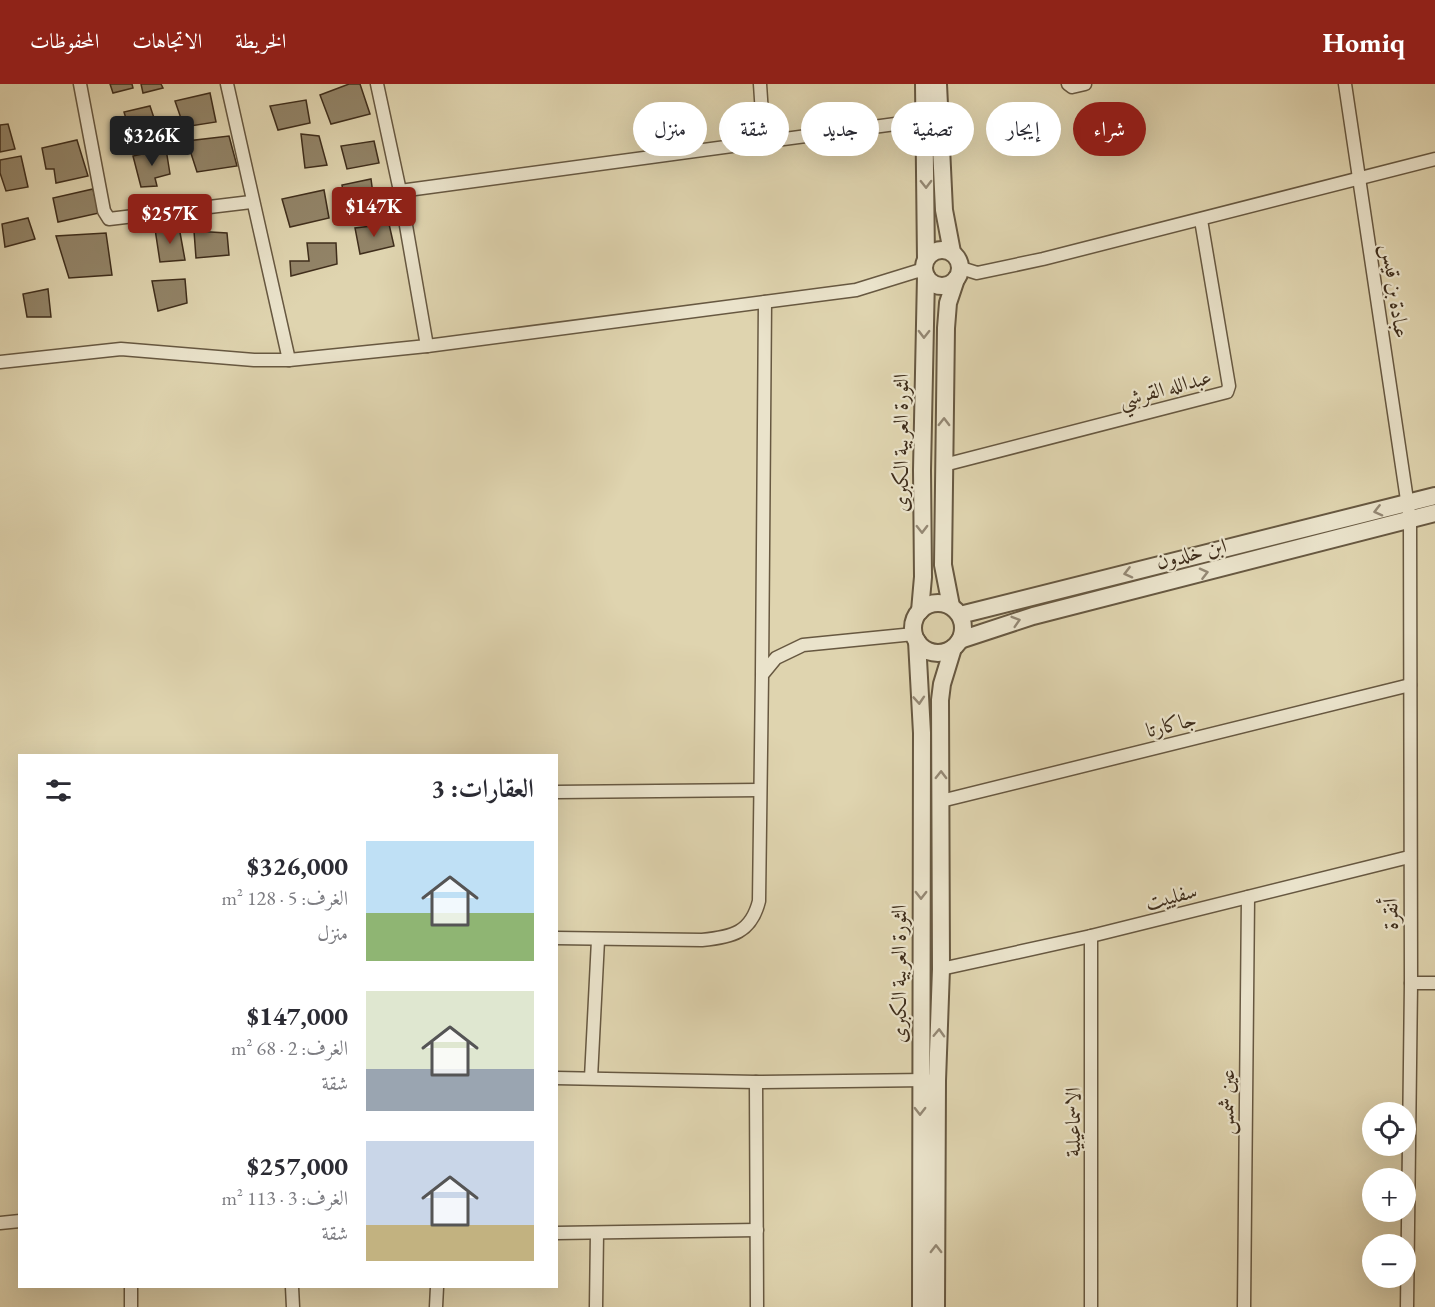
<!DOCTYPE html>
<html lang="ar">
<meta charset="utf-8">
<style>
body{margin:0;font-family:"EB Garamond",Amiri,serif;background:#f7f7f7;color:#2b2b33;direction:rtl;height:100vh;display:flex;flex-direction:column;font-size:22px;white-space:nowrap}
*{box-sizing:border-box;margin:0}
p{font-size:20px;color:#7c7c81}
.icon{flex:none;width:33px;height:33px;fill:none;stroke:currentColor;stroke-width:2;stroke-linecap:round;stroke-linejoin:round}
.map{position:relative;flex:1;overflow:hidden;direction:ltr}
.sheet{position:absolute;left:18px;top:670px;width:540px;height:534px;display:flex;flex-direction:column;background:#fff;border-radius:0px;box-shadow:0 6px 24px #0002;direction:rtl}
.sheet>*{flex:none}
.banner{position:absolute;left:576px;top:18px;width:570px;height:54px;direction:rtl;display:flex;gap:12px}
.fabs{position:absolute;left:1362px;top:1018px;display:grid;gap:12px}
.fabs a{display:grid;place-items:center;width:54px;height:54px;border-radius:50%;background:#fff;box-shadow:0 6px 24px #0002;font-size:30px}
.price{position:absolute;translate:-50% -51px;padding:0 14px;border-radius:6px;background:#8f2418;color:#fff;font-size:20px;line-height:39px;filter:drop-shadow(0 2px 3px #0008)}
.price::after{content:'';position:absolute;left:50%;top:36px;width:18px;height:14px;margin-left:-9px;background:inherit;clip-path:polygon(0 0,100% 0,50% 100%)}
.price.active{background:#222;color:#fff}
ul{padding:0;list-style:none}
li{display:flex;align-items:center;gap:18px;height:150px;padding:0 24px}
li span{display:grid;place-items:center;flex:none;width:168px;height:120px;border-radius:0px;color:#555}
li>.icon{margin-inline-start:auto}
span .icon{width:72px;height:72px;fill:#fffc;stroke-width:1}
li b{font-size:26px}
h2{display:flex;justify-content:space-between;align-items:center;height:72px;padding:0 24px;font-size:26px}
.tag{padding:0 21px;border-radius:27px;background:#fff;box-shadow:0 6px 24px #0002;font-size:21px;line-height:54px}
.tag.active{background:#8f2418;color:#fff}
header{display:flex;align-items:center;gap:36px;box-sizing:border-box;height:84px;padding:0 30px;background:#8f2418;color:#fff}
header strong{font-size:28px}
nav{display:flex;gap:33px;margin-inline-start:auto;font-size:21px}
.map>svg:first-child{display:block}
.building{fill:#928468;stroke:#3f2e1c;stroke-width:1.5}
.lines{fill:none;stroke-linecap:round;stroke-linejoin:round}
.minor-casing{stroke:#675841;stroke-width:15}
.tertiary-casing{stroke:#675841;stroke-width:20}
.minor{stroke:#eae3cb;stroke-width:12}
.tertiary{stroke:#eae3cb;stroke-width:16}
.oneway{stroke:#948874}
.labels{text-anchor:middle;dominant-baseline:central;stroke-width:4.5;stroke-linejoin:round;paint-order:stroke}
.street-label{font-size:21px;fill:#3f2e1c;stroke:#eae3cb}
</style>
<header>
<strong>Homiq</strong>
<nav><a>الخريطة</a><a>الاتجاهات</a><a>المحفوظات</a></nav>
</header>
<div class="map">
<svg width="1435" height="1223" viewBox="0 0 1435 1223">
<rect width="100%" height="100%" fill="#dfd4af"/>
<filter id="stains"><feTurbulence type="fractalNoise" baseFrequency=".00333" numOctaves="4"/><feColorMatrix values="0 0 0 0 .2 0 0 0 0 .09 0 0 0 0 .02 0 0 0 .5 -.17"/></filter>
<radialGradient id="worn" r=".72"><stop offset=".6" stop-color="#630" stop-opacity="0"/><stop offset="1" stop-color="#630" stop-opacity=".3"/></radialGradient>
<g class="building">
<path d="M110 0H132L133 4 113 9Z"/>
<path d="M141 0H161L163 4 143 9Z"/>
<path d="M349 0H360L370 30 331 40 320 11Z"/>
<path d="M210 9 216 38 184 43 175 17Z"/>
<path d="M306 16 310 39 278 46 270 22Z"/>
<path d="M150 22 158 46 132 54 124 28Z"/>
<path d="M8 40 15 65 0 68V41Z"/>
<path d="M301 50 319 52 327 81 305 84Z"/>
<path d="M229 52 237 82 197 88 187 57Z"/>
<path d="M77 56 88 92 56 99 54 85H46L42 64Z"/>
<path d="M374 57 379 79 347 85 341 62Z"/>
<path d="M166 65 170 90 155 94 157 102 141 103 133 72Z"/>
<path d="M21 72 28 103 6 107 0 89V76Z"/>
<path d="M371 95 375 125 347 131 342 101Z"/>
<path d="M93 105 99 129 58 138 53 114Z"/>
<path d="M324 106 329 134 290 143 282 115Z"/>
<path d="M28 134 35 155 5 163 2 140Z"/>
<path d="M389 140 394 162 360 170 355 144Z"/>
<path d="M179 143 185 176 160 178 155 145Z"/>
<path d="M194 147 227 149 229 171 196 174Z"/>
<path d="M106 149 112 191 69 194 56 152Z"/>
<path d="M307 159H336L337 180 291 192 290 177H309Z"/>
<path d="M185 195 187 219 158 227 152 197Z"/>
<path d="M48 205 51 233H27L23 210Z"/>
</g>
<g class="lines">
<defs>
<g id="minor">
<path d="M80 0 104 127 109 135 251 118"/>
<path d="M227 0 289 276"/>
<path d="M377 0 400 107 427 262"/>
<path d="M760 0 764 60"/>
<path d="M1068 0 1072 3 1085 0"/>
<path d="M1345 0 1410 436 1411 899 1407 1223"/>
<path d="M400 107 925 36"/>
<path d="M961 184 977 189 1043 175 1435 75"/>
<path d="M0 278 121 265 254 276H289L427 262 856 206 924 185"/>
<path d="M944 381 1227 308 1229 302 1201 136"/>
<path d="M762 589 765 218"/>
<path d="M556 708 759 706"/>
<path d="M941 717 1410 601"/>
<path d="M556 854 702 856C732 853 751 849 759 817L762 591 776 574 803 561 914 550"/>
<path d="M941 885 1091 852 1409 773"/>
<path d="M1411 899H1435"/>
<path d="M556 994 756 998 927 996"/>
<path d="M591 994 598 856"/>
<path d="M756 998 757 1223"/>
<path d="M0 1139 20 1137"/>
<path d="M556 1149 757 1146"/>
<path d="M131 1203V1223"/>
<path d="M292 1203 293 1223"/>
<path d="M436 1223 437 1203"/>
<path d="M596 1223 597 1149"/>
<path d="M1091 1223V852"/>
<path d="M1244 1223 1248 813"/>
</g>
<g id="tertiary">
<path d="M924 0 926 175"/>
<path d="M938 0 944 126 952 168"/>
<circle cx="942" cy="184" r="18"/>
<circle cx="938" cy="544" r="25"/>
<path d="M951 522 943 481 946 244 948 219 956 195"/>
<path d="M920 527 923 493 922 386 926 192"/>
<path d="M960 531 1435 412"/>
<path d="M960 556 1033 532 1435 429"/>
<path d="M917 557 922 649 921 1223"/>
<path d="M936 1223 937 997 941 885 940 616 942 600 953 564"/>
</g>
</defs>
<use href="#minor" class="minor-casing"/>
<use href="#tertiary" class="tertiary-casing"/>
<use href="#minor" class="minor"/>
<use href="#tertiary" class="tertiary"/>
</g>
<defs><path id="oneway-chevron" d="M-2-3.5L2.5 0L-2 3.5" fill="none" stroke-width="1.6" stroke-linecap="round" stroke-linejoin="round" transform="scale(1.5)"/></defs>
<g class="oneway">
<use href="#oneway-chevron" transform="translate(926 100) rotate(89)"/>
<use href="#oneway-chevron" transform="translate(924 250) rotate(91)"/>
<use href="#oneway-chevron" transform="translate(944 338) rotate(-89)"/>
<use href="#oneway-chevron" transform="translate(1378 427) rotate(166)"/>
<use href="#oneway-chevron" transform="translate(922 445) rotate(89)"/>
<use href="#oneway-chevron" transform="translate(1128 489) rotate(166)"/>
<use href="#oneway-chevron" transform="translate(1204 489) rotate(-14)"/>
<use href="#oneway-chevron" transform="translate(1016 537) rotate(-17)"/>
<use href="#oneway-chevron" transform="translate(919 616) rotate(86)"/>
<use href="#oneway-chevron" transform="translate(941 691) rotate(-89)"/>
<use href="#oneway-chevron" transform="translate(921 811) rotate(90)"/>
<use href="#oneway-chevron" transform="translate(939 949) rotate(-88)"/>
<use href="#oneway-chevron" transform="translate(920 1027) rotate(90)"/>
<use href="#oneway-chevron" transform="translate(936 1165) rotate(-90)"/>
</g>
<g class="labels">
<g class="street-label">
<text transform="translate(1396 207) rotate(82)">عبادة بن قيس</text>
<text transform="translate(1165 304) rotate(-15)">عبدالله القرشي</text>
<text transform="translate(900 359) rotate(-90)">الثورة العربية الكبرى</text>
<text transform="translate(1191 469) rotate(-14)">ابن خلدون</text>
<text transform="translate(1171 640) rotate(-14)">جاكارتا</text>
<text transform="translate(1171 812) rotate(-14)">سفلييت</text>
<text transform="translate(1390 830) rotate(-91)">أنقرة</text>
<text transform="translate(898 890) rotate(-90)">الثورة العربية الكبرى</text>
<text transform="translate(1226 1018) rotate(-89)">عين شمس</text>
<text transform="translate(1072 1038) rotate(-90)">الاسماعيلية</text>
</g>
</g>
<rect width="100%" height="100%" filter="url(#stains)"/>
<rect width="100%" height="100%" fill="url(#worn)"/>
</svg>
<div class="fabs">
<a><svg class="icon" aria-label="locate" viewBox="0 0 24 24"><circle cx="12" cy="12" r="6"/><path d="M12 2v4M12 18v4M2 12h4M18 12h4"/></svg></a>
<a>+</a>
<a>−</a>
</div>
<b class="price active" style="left:152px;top:83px">$326K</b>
<b class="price" style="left:374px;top:154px">$147K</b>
<b class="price" style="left:170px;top:161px">$257K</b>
<div class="banner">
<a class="tag active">شراء</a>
<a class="tag">إيجار</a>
<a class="tag">تصفية</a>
<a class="tag">جديد</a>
<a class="tag">شقة</a>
<a class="tag">منزل</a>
</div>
<section class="sheet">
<h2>العقارات: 3<svg class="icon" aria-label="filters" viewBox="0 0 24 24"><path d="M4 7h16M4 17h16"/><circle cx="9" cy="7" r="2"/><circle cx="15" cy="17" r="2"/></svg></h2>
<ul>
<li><span style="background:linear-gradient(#bfe0f5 60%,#8fb573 0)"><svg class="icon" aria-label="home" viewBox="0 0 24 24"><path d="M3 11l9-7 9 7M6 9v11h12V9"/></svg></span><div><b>$326,000</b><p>الغرف: 5 · 128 m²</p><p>منزل</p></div></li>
<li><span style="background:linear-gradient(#dfe7d0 65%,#9aa5b1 0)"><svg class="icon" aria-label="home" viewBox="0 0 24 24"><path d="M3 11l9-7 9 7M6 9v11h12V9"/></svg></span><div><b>$147,000</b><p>الغرف: 2 · 68 m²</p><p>شقة</p></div></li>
<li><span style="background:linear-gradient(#c9d6e8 70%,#c2b280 0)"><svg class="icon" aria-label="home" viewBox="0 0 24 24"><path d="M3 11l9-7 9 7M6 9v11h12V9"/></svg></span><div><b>$257,000</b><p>الغرف: 3 · 113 m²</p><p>شقة</p></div></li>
</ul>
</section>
</div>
